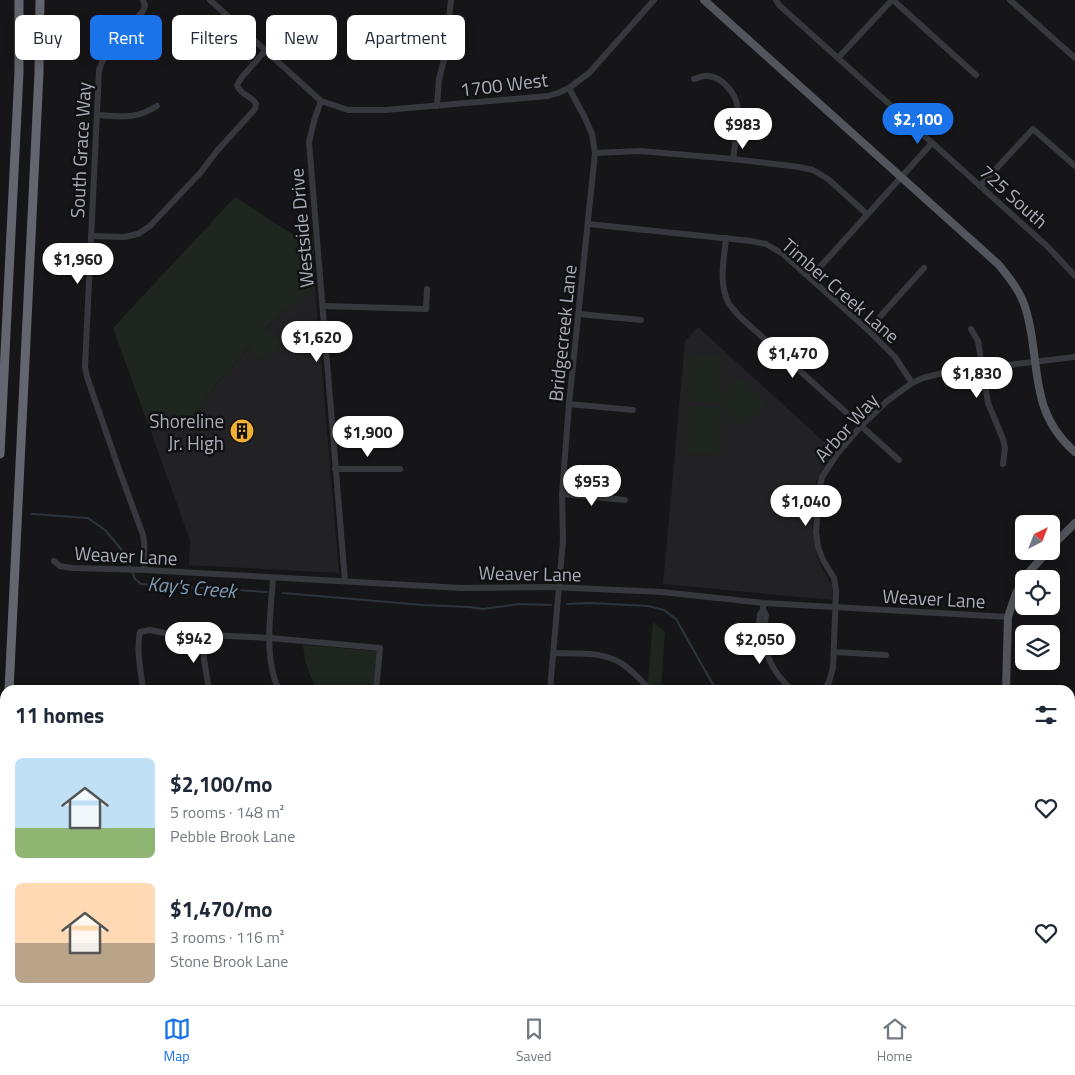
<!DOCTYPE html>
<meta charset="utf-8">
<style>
body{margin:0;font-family:"Titillium Web",sans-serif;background:#f6f6f7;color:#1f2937;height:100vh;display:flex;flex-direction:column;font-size:19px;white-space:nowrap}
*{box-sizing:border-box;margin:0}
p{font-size:16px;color:#747a83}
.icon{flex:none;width:28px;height:28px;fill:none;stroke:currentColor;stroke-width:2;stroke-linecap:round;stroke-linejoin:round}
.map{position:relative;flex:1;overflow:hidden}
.details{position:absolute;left:0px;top:685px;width:1075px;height:320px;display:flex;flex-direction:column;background:#fff;border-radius:15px 15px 0 0;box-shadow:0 2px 12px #0003}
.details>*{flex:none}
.banner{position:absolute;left:15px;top:15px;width:500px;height:45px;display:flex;gap:10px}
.needle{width:32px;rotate:42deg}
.buttons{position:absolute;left:1015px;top:515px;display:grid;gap:10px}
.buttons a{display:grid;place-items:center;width:45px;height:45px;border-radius:8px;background:#fff;box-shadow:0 2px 12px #0003;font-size:25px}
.price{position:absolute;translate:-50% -42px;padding:0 11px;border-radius:18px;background:#fff;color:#222;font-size:16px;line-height:32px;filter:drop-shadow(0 1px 2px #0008)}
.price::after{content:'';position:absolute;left:50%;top:30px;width:15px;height:11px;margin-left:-8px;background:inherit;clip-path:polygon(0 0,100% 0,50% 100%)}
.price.active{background:#1a73e8;color:#fff}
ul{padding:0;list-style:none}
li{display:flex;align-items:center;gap:15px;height:125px;padding:0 15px}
li span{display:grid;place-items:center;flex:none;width:140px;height:100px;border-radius:8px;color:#555}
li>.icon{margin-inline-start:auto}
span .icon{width:60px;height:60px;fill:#fffc;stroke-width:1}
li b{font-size:21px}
h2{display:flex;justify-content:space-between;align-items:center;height:60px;padding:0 15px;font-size:21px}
.tag{padding:0 18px;border-radius:8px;background:#fff;box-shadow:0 2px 12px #0003;font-size:18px;line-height:45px}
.tag.active{background:#1a73e8;color:#fff}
.dock{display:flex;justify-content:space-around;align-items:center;height:70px;border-top:1px solid #e0e1e3;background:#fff;font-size:14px;color:#747a83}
.dock a{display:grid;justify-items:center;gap:2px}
.dock .active{color:#1a73e8}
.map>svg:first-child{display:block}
.built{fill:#222225}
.green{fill:#1e261f}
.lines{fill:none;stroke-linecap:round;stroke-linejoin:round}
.stream{stroke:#2c353c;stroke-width:2}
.minor{stroke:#37383d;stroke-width:6}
.major{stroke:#53555c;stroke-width:8}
.highway{stroke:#63666e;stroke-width:9}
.labels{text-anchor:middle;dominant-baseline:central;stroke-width:5;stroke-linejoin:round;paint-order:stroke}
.street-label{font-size:19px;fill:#a8adb8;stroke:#111113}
.poi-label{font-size:19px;fill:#a8adb8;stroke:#111113;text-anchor:end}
.water-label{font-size:20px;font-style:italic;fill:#7f9bb3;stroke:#111113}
</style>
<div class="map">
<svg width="1075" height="1005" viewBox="0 0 1075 1005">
<rect width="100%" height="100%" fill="#161618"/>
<g class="built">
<path d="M315 287 339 573 189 565 190 540 151 432 183 431 216 384 271 323Z"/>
<path d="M698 327 833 450 816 482 812 526 817 558 832 586V600L663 584 685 341Z"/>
</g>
<g class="green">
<path d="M235 197 297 237 313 235 315 287 271 323 265 329 282 342 268 363 248 350 251 345 216 384 183 431 151 432 113 328Z"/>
<path d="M690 355 722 357 720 398 739 378 763 402V408L742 428 722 409 719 454 686 452 689 406 720 408 716 402 687 401Z"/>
<path d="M653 622 665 632 661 690H647Z"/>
<path d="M303 645 377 651 373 690H318C308 674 305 663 303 645Z"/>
<path d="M469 1000H575L574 1005H468Z"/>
<rect x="726" y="1000" width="145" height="5"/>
</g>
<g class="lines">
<g class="stream">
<path d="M32 514 88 518 105 530 126 555 135 579 141 584 267 592"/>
<path d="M283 593 423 605 469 607 483 609 519 604 551 605"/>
<path d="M567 604 591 603 648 606 664 610 676 619 716 690"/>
<path d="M1070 893 1075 894"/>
</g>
<g class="minor">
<path d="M143 0 145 6 143 11C127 29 107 46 99 70L85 367 87 377 121 475 143 535C146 547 143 558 145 570"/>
<path d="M210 0 321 101 348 110H385L548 96 558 93 569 88 589 73 654 0"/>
<path d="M776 0 779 5 1048 247 1075 276"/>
<path d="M893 0 976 75"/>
<path d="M1010 0 1075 58"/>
<path d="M399 32 447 37"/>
<path d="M838 58 892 0"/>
<path d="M694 79C698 78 704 75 709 76 722 78 735 92 737 105 740 117 735 146 733 159"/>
<path d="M321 101 314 121 309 142 345 581"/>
<path d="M437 106 439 79 445 56 451 0"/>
<path d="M97 115C122 116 135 120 157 106"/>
<path d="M595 153 640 151 733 159 799 167 813 170 828 179 867 214"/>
<path d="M980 186 1033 129 1075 166"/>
<path d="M588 224 751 241 766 244 783 254 868 330 895 357 912 383"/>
<path d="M91 236 124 237 138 234 150 226 201 172 217 151 255 109 256 104C251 95 240 95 237 85L242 77 265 51"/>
<path d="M726 238C724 260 718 283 729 304 732 308 736 312 739 316L899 460"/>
<path d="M810 278 932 143"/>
<path d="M323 306 426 309 427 289"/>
<path d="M579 314 641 320"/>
<path d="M971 329 978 341 988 403 1003 439 1005 448 1003 464"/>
<path d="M868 330 924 268"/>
<path d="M569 404 633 410"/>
<path d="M335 469H400"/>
<path d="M562 494 625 500"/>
<path d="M54 561 60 566 72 568 145 570 462 588 552 587 662 592 764 603 1008 617"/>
<path d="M273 578C271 612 263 658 279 690"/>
<path d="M763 610 760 614 759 622 762 625C764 653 771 671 792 690"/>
<path d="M762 625 765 622 766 615 763 610V606"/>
<path d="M204 635V659L209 690"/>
<path d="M834 652 886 655"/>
<path d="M554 653C576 654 601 651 621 663 632 670 641 680 650 690"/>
<path d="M143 690C141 671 136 651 140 632L150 630 165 633 270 638 380 648 376 690"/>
<path d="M550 690 563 540 562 494 569 404 595 153 592 134 585 118 569 88"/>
<path d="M824 690 829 682 833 668 836 591 834 578 823 560 818 547 816 532 819 490 822 477 837 454 861 426 886 402 912 383 923 378 942 373 1075 357"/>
<path d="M1070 722H1075"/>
<path d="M1070 805H1075"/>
<path d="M1070 843H1075"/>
<path d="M1070 957H1075"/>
</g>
<g class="major">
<path d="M704 0 998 264C1007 275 1016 285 1022 299 1027 309 1029 321 1031 332 1039 380 1035 417 1075 452"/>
<path d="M1051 547 1075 523"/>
<path d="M1025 579 1029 572 1048 551"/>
<path d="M1006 690 1008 617 1016 593 1024 580"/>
<path d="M995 1005V1000"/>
</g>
<g class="highway">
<path d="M0 454 19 72V0"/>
<path d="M9 690 39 73 40 0"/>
<path d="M0 876 5 774"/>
</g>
</g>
<defs>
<symbol id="building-disc" viewBox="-11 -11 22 22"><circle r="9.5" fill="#f2b134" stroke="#111113"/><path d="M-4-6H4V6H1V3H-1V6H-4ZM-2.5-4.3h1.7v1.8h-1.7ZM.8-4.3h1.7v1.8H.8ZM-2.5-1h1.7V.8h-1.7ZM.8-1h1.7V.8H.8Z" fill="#111"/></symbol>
</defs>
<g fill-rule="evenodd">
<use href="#building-disc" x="228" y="417" width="28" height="28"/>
</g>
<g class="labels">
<g class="street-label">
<text transform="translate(504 84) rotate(-7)">1700 West</text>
<text transform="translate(80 150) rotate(-87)">South Grace Way</text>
<text transform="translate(1014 196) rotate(42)">725 South</text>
<text transform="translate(301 228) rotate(-95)">Westside Drive</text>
<text transform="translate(841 290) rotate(41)">Timber Creek Lane</text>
<text transform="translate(562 333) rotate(-84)">Bridgecreek Lane</text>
<text transform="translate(846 427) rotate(-48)">Arbor Way</text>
<text transform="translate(126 555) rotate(3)">Weaver Lane</text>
<text transform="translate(530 573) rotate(1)">Weaver Lane</text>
<text transform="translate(934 598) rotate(3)">Weaver Lane</text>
</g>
<g class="poi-label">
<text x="224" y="420">Shoreline<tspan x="224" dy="22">Jr. High</tspan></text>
</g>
<g class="water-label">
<text transform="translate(192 587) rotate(5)">Kay's Creek</text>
</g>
</g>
</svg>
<div class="buttons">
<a><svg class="needle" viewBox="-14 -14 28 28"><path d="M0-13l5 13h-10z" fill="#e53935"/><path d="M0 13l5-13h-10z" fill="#747a83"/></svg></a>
<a><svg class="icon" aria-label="locate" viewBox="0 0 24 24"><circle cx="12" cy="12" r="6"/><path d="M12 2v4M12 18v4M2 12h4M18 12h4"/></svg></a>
<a><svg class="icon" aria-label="layers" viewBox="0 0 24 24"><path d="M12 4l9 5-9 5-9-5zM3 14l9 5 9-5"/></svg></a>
</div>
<b class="price active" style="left:918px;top:145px">$2,100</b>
<b class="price" style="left:743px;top:150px">$983</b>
<b class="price" style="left:78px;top:285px">$1,960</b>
<b class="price" style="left:317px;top:363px">$1,620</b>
<b class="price" style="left:793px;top:379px">$1,470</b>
<b class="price" style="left:977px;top:399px">$1,830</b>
<b class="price" style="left:368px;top:458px">$1,900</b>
<b class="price" style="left:592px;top:507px">$953</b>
<b class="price" style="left:806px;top:527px">$1,040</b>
<b class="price" style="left:194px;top:664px">$942</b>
<b class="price" style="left:760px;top:665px">$2,050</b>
<div class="banner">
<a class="tag">Buy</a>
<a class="tag active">Rent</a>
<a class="tag">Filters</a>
<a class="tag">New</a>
<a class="tag">Apartment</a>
</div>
<section class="details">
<h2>11 homes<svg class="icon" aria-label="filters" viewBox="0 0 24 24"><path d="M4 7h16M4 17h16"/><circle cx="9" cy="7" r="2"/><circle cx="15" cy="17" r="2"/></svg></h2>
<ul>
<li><span style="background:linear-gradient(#bfe0f5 70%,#8fb573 0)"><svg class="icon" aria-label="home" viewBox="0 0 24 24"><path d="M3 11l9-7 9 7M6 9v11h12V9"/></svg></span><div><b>$2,100/mo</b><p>5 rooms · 148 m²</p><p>Pebble Brook Lane</p></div><svg class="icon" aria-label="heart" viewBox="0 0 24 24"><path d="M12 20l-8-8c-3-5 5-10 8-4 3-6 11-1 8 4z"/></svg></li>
<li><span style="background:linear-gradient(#ffd9b3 60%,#b9a48a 0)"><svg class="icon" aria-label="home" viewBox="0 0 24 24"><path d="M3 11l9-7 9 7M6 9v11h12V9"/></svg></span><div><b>$1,470/mo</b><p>3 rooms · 116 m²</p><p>Stone Brook Lane</p></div><svg class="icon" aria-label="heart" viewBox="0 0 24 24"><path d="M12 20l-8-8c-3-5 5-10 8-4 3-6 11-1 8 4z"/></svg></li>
</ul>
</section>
</div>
<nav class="dock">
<a class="active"><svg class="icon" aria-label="map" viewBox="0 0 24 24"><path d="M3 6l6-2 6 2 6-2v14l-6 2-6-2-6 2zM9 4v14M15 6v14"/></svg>Map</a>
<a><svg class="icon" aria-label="saved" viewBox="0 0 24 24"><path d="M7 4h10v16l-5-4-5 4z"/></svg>Saved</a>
<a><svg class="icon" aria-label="home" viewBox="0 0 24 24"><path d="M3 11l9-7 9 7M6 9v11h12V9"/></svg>Home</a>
</nav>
